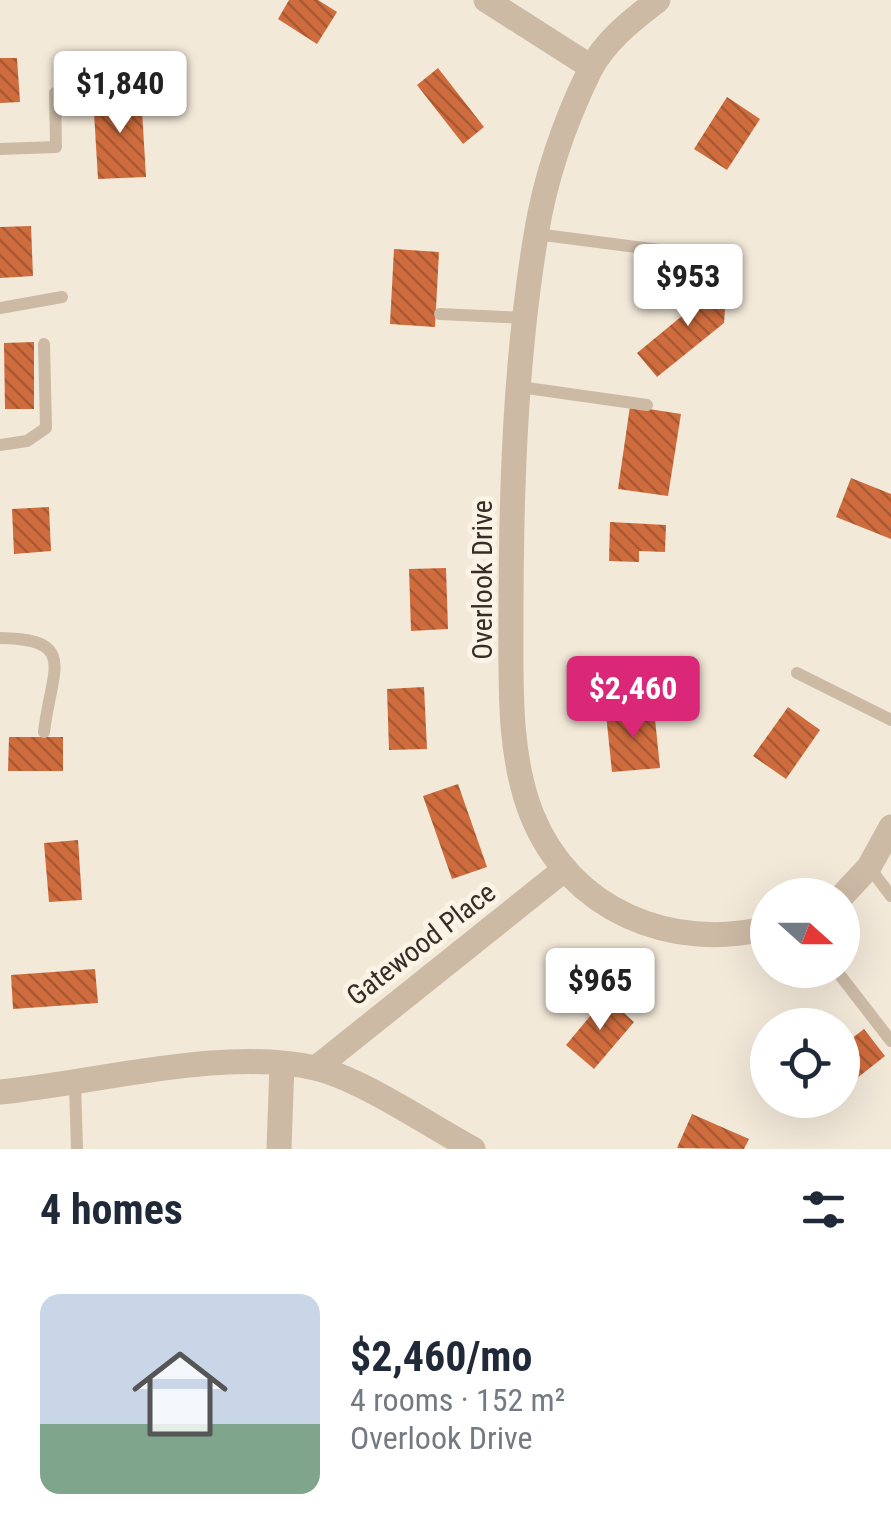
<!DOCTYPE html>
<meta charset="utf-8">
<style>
body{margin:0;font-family:"Roboto Condensed",sans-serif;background:#f2f2f3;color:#1f2937;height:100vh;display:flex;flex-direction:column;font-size:38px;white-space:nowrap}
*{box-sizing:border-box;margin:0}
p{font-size:32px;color:#747a83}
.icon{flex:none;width:55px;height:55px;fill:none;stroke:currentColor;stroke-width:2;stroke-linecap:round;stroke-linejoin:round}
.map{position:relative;height:1149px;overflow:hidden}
.panel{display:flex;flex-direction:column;background:#fff;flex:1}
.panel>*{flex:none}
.needle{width:65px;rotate:111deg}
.fabs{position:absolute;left:750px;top:878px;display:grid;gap:20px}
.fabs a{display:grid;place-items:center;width:110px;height:110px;border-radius:50%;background:#fff;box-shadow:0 10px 40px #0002;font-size:50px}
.price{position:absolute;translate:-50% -85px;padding:0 22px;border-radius:10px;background:#fff;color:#222;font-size:32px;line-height:65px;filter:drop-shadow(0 2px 5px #0008)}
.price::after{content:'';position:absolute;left:50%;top:60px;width:30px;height:22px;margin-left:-15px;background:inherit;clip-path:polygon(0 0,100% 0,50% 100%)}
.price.active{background:#db2777;color:#fff}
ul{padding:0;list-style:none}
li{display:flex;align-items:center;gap:30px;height:250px;padding:0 40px}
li+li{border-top:2px solid #e0e1e3}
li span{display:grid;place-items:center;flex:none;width:280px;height:200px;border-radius:20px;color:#555}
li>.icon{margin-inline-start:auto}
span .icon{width:120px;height:120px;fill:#fffc;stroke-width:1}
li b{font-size:42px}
h2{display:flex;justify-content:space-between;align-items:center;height:120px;padding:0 40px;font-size:42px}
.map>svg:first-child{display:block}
.building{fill:url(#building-back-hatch)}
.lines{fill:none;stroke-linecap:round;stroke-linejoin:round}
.lane{stroke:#ccbaa5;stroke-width:12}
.street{stroke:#ccbaa5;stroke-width:25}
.labels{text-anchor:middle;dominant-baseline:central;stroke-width:10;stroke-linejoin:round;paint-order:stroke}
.street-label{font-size:28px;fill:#372d27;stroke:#faf3e6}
</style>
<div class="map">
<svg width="891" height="1149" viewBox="0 0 891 1149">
<defs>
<pattern id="building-back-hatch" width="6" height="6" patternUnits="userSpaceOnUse" patternTransform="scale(2.5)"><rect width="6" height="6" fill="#ce6c3d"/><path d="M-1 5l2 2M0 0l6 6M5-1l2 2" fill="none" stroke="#a85933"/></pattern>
</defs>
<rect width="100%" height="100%" fill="#f3e9d9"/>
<g class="building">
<path d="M289 0H318L337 12 317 44 278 19Z"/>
<path d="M0 58H17L20 102 0 103Z"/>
<path d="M438 68 484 127 463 144 417 85Z"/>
<path d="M141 94 146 177 98 179 93 96Z"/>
<path d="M727 97 760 119 727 170 694 149Z"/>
<path d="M31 226 33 276 0 278V227Z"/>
<path d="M394 249 439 252 435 327 390 324Z"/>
<path d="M701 280 727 281 724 323 657 377 637 353 699 302Z"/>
<path d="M34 342V409H5L4 343Z"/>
<path d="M630 406 681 414 668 496 618 489Z"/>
<path d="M851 478 891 494V539L836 517Z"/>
<path d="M49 507 51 551 14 554 12 509Z"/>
<path d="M610 522 666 525 665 552 639 551V562L609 561Z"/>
<path d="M446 568 448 629 411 631 409 569Z"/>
<path d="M424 687 427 749 389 750 387 689Z"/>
<path d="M788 707 820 730 786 779 753 756Z"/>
<path d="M654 709 660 768 612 772 606 714Z"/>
<path d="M9 737H63V771H8Z"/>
<path d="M458 784 487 867 452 879 423 796Z"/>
<path d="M78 840 82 900 49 902 44 843Z"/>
<path d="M95 969 98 1003 13 1009 11 975Z"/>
<path d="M606 997 634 1022 594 1069 566 1045Z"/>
<path d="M864 1029 885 1056 842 1090V1046Z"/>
<path d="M692 1114 749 1139 744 1149 677 1148Z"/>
</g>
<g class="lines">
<g class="lane">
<path d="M0 149 56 147 55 93 151 87"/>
<path d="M536 234 736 260"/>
<path d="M0 308 62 297"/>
<path d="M440 314 526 318"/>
<path d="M520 387 647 405"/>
<path d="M0 445 27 441 46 428 44 344"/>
<path d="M0 638C79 639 51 670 44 732"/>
<path d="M797 673 891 720"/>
<path d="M869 867 891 896"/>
<path d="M836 970 891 1041"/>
<path d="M75 1085 77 1149"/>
</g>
<g class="street">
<path d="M486 0 591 67"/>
<path d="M658 0C632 20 605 41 590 70 565 121 545 179 536 235 515 362 511 492 511 620 511 683 508 755 532 815 570 910 671 952 768 928"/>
<path d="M842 896 869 867 891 827"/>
<path d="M316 1068 565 869"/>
<path d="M0 1092C96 1083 221 1047 315 1068 360 1078 430 1126 473 1149"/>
<path d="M279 1149 282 1064"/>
</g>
</g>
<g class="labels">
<g class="street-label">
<text transform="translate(482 580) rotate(-90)">Overlook Drive</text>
<text transform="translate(421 944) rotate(-38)">Gatewood Place</text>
</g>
</g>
</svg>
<div class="fabs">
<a><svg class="needle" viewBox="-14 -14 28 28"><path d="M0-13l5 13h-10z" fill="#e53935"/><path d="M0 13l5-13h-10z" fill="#747a83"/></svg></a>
<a><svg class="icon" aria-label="locate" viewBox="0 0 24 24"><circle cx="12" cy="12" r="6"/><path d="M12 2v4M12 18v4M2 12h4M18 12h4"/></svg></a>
</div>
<b class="price" style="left:120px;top:136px">$1,840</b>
<b class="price" style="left:688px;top:329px">$953</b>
<b class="price active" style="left:633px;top:741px">$2,460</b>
<b class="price" style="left:600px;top:1033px">$965</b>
</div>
<section class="panel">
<h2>4 homes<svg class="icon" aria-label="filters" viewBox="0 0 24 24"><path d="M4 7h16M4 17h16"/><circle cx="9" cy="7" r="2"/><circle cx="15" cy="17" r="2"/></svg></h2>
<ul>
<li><span style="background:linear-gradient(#c9d6e8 65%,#7fa58c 0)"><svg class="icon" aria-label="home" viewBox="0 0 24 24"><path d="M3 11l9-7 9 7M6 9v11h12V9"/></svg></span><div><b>$2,460/mo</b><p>4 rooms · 152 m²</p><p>Overlook Drive</p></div></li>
</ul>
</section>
